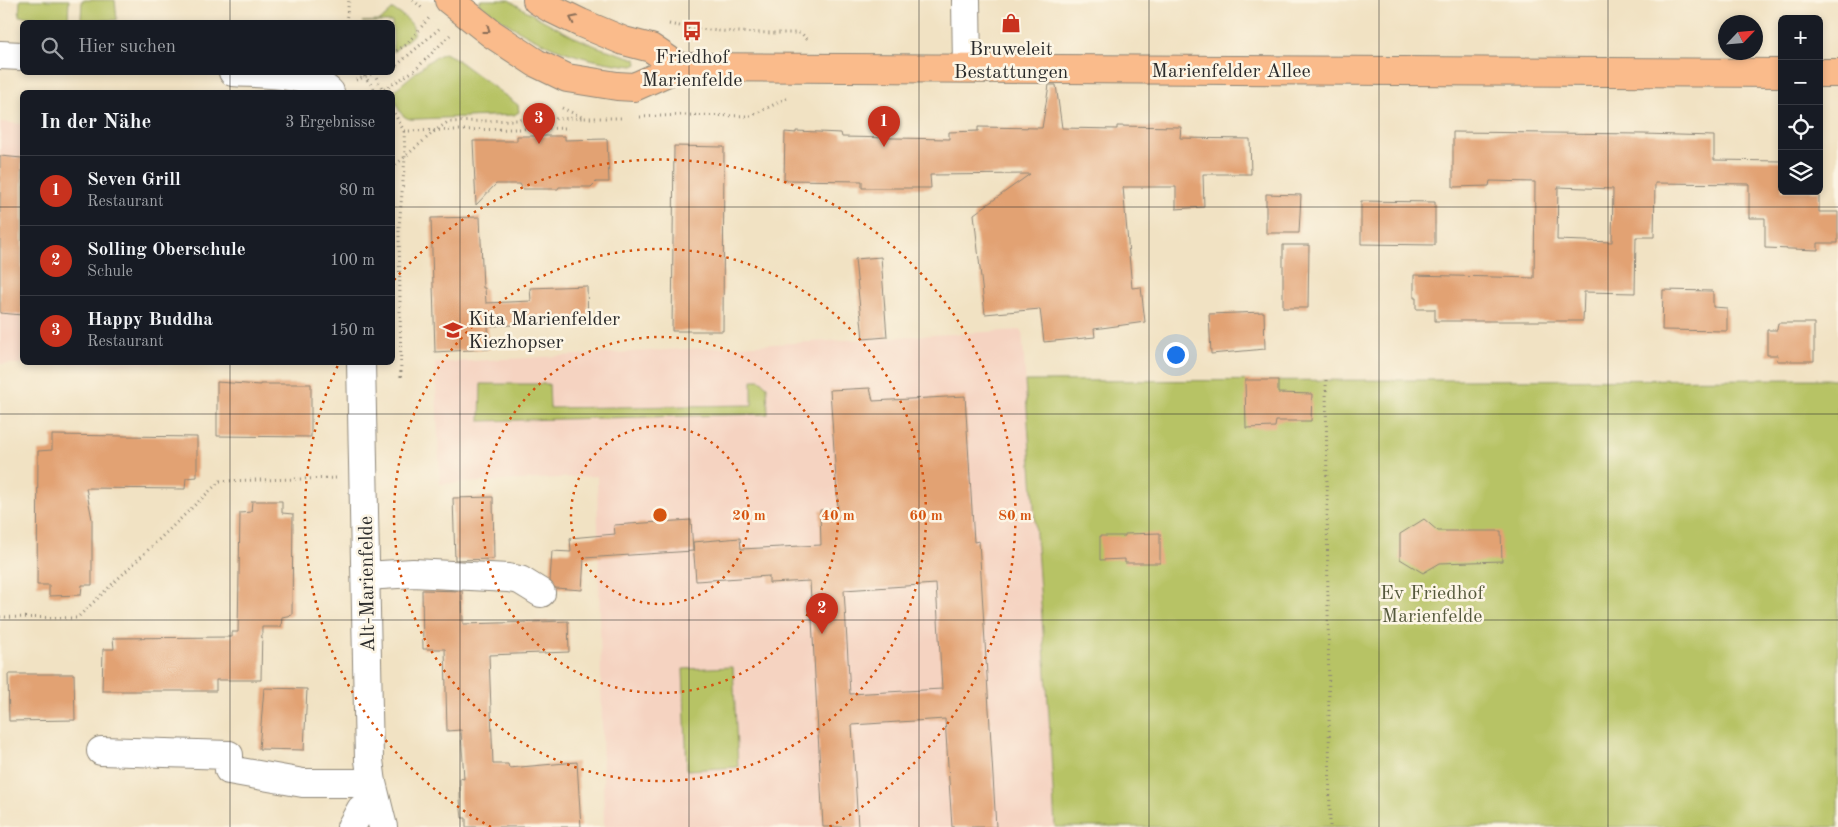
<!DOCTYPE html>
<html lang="de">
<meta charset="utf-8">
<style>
body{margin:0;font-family:"Old Standard TT",serif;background:#242831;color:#f1f3f6}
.controls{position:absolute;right:15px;top:15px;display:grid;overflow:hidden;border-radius:8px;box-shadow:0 2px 8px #0003}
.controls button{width:45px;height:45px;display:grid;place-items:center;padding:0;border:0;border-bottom:1px solid #363941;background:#171b24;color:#f1f3f6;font:25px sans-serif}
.compass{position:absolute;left:1718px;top:15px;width:45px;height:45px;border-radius:50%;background:#171b24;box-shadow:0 2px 8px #0003;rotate:64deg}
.you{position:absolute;left:1175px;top:354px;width:18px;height:18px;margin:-12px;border:4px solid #fff;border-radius:50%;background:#1a73e8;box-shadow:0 0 0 8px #1a73e833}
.badge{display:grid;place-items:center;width:32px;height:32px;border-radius:50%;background:#c8321e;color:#fff;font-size:16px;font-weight:700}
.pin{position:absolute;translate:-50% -41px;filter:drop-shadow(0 1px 2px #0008)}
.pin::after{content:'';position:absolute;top:26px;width:18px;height:15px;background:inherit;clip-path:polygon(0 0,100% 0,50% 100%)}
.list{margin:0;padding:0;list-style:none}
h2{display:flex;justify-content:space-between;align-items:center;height:65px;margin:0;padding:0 20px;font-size:21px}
h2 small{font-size:16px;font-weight:400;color:#9ea1a6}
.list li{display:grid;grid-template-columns:32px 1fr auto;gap:15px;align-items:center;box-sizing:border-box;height:70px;padding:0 20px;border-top:1px solid #363941}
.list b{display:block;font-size:19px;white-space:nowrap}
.list p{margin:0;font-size:16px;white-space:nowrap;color:#9ea1a6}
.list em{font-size:16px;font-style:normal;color:#9ea1a6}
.icon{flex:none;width:28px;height:28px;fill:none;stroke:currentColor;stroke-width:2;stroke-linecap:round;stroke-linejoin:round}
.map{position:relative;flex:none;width:1838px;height:827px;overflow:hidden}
.search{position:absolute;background:#171b24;box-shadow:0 2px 8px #0003;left:20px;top:20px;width:375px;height:55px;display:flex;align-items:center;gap:12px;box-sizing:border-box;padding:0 18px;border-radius:8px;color:#9ea1a6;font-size:19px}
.panel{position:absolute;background:#171b24;box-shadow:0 2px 8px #0003;left:20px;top:90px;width:375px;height:275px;border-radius:8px}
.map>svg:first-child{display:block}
.built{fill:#f5d3c1}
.green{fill:#b7c365;stroke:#717748}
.building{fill:#e2a273;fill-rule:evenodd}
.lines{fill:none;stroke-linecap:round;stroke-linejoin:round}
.minor-casing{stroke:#8e8677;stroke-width:30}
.major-casing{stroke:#8e8677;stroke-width:30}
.path{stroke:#8e8677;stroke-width:3;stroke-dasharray:1 4;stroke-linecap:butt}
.minor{stroke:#fff;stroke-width:28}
.major{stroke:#fabb8b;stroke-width:28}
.oneway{stroke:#886c56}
.grid{fill:none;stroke:#2b2b2b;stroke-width:1;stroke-opacity:0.55}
.ring{fill:none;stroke:#d5540f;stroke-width:2.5;stroke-dasharray:2.5 5}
.labels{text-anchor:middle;stroke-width:5;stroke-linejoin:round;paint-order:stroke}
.poi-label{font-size:20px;fill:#2b2b2b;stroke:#fcf5e5}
.street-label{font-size:20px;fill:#2b2b2b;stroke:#fcf5e5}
.park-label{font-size:20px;fill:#55593c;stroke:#fcf5e5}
.centre{fill:#d5540f;stroke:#fcf5e5;stroke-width:2.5}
.ring-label{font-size:15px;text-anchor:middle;font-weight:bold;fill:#d5540f;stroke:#fcf5e5;stroke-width:5;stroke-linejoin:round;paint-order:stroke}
</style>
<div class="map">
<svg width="1838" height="827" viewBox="0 0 1838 827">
<rect width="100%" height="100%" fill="#fcf5e5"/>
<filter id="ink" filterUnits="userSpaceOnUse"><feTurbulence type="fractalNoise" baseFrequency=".02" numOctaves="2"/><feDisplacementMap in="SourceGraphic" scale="10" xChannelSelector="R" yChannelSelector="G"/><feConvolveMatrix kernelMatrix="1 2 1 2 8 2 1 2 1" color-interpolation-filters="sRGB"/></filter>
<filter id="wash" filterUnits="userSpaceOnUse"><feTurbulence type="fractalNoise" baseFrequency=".0096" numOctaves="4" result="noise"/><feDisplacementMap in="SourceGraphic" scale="20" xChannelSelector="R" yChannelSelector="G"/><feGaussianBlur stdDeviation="1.12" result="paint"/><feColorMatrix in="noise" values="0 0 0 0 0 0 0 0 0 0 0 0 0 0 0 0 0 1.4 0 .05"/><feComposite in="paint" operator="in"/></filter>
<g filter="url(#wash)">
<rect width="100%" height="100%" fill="#f1e2c3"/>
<g class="built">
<polygon points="0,122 22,124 22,362 159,362 159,364 0,364"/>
<polygon points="1022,330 1049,716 1055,827 604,827 597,476 440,484 435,363"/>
</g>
<g class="green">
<polygon points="20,0 69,0 68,20 19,16"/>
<polygon points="82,0 115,0 117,20 81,20"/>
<path d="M481 0H509L530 13 572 36 598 47 636 59 637 64 633 66C571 60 528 41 478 3Z"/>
<path d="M393 9C402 16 417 23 413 35L393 52 392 22H362L380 21Z"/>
<path d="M444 53 453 57 518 105 519 112 514 115 419 119C416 119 410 120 407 118 398 115 393 97 396 89L429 61Z"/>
<polygon points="1838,379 1838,827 1055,827 1049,716 1025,381"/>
<polygon points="752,380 760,380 767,386 768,414 480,421 481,384 549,384 550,408 752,405"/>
<polygon points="733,667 738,767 687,770 683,669"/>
</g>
<g id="blocks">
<g class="building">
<polygon points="1049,85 1056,85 1062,128 1117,129 1117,126 1181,127 1180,138 1250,139 1251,174 1203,174 1204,207 1176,209 1176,187 1123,187 1132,288 1141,287 1145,322 1094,329 1095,337 1044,342 1040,309 985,314 974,214 1030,174 930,175 931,188 862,188 862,181 784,180 785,132 796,133 796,131 841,133 842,137 949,139 949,132 978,131 978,127 1042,128"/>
<path d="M1453 132 1643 134 1714 136V160L1782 161V191H1819V212H1838V243H1818V250L1765 248V218H1749V184L1655 183 1654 237H1636L1635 293 1584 292 1583 321H1435V309H1416V298H1414V275L1534 278 1535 182 1490 181 1489 186 1453 187ZM1558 187 1613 189 1612 242 1557 240Z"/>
<polygon points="517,136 565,136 565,140 607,139 609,182 596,182 591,187 559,187 558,189 523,189 520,184 496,184 476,205 473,141 517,141"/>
<polygon points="674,146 724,147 723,331 672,331"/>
<polygon points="0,156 22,158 22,315 0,313"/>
<polygon points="1266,194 1301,195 1299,233 1266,233"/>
<polygon points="1361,201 1435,202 1435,245 1361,244"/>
<polygon points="480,217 483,288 485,288 486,303 531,301 530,288 587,286 588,322 488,326 489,349 435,352 431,218"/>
<polygon points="1283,245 1309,245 1308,308 1283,308"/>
<polygon points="881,257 887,337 863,339 855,259"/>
<polygon points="1663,290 1713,291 1713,307 1727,308 1727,331 1662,330"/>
<polygon points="1264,312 1265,349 1211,354 1209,314"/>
<polygon points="1778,323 1814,323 1814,361 1777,361 1778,355 1767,355 1767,330 1777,330"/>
<polygon points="1245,380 1278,380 1278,393 1312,394 1311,421 1276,421 1275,427 1246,428"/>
<polygon points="217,382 260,385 260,384 311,384 311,437 217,436"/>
<path d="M870 388 873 401 965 396 974 542 979 541 996 827H952L945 719 852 725 858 827H823L810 581 769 583V576L696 581 693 542 740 538 741 549 821 545 820 510 838 509 830 390ZM936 584 942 689 850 694 844 590Z"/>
<polygon points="52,435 197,437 197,477 186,478 185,489 86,488 92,519 92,585 82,585 81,595 49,596 49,585 37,585 38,451 52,450"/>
<polygon points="493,497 494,559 455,560 453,498"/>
<polygon points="252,501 282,501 282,513 293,514 292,615 282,617 281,627 262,627 261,680 216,680 216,691 102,691 103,649 114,649 113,638 232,637 232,632 238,632 240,513 251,512"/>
<polygon points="1424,519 1438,531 1501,531 1502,561 1440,563 1423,573 1400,559 1400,534"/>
<polygon points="691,520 693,551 584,558 582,590 555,588 550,581 552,551 571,552 570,538 615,534 614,525"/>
<polygon points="1160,533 1160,563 1125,563 1125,559 1100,560 1100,536 1125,536 1125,534"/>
<polygon points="422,590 462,591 463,624 568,621 569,652 489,655 493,764 508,764 509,768 577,762 581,827 466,827 466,818 462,818 460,799 460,778 464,779 461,730 447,731 445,649 423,649"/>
<polygon points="8,674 74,674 75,720 9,721"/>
<polygon points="264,688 307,689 304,750 259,749"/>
</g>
</g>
</g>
<g filter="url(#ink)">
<use href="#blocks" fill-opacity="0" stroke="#8e8677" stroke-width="1"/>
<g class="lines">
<defs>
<g id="minor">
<polyline points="966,0 967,68"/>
<polyline points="0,55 22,56"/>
<path d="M233 72C261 74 309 72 330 92"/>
<polyline points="361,362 369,760 372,783 383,827"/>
<polyline points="366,576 413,573 508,578 520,580 541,593"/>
<polyline points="101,751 229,755 229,770 303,783 372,783"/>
<polyline points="351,827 361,809 377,804"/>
</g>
<g id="major">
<polyline points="449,0 492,34 536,63 567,78 617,86 634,87 679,67 1782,73"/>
<polyline points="537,0 550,8 581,23 624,41 651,48 679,67"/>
<polyline points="1819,73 1838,73"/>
</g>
</defs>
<use href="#minor" class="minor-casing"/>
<use href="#major" class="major-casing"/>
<g class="path">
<polyline points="413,0 422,8"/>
<polyline points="346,22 349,0"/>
<path d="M669 24C712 33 757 33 801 33L807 39"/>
<polyline points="392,53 406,45 429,18"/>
<polyline points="392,67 396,66 440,28"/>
<polyline points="361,72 377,92"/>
<polyline points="374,73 384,92"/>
<polyline points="356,80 377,72"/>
<polyline points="380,92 415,70 450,35"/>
<polyline points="562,108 584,118 624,118"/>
<polyline points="392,109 404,131 569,128"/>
<polyline points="640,117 682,115 751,116 787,98"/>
<polyline points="392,168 436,130 448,122 583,118"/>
<polyline points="401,377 399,228 405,158 404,131"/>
<polyline points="1326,380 1330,827"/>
<polyline points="0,617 77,618 220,481 336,478"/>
</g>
<use href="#minor" class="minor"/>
<use href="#major" class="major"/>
</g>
<defs><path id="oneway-chevron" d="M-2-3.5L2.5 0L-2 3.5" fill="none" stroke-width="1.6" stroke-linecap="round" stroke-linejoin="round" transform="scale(1.25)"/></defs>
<g class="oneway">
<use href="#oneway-chevron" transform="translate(573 19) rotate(-154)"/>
<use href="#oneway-chevron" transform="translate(487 30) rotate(37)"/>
</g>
</g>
<path class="grid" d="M230 0V22M460 0V827M689 0V827M919 0V827M1149 0V827M1379 0V827M1608 0V827M230 72V92M0 207H22M392 207H1838M230 362V827M0 414H1838M0 620H1838"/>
<g class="ring">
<circle cx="660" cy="515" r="89"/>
<circle cx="660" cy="515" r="178"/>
<circle cx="660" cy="515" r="266"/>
<path d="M491 827A355 355 0 0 1 338 365M394 280A355 355 0 1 1 829 827"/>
</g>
<defs>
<symbol id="shop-bare" viewBox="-9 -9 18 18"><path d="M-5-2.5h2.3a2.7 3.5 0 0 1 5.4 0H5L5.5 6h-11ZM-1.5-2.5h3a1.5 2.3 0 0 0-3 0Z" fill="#c8321e" stroke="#fcf5e5" stroke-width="2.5" paint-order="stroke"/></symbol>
<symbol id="bus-bare" viewBox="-9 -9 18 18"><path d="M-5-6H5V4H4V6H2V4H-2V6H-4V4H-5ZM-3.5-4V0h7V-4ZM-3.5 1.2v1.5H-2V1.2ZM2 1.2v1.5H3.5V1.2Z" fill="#c8321e" stroke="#fcf5e5" stroke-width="2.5" paint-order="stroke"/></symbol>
<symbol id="school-bare" viewBox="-9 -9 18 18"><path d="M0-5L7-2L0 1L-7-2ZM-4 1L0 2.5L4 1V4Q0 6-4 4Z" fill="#c8321e" stroke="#fcf5e5" stroke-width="2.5" paint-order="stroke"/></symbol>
</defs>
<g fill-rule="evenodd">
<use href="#shop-bare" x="997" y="9" width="28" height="28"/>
<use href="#bus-bare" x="678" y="17" width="28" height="28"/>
<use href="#school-bare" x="439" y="316" width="28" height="28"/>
</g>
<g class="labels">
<g class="poi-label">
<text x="1011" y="55">Bruweleit<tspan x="1011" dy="23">Bestattungen</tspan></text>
<text x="692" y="63">Friedhof<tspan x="692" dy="23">Marienfelde</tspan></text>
<text x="468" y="325" text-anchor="start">Kita Marienfelder<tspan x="468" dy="23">Kiezhopser</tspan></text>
</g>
<g class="street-label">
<text x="1231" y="77">Marienfelder Allee</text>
<text transform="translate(366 584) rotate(-91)" y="7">Alt-Marienfelde</text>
</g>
<g class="park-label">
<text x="1432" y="599">Ev Friedhof<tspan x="1432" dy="23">Marienfelde</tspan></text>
</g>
</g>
<circle cx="660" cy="515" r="8" class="centre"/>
<g class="ring-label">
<text x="749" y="520">20 m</text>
<text x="838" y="520">40 m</text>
<text x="926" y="520">60 m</text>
<text x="1015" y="520">80 m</text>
</g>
</svg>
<div class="controls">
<button>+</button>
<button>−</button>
<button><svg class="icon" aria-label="locate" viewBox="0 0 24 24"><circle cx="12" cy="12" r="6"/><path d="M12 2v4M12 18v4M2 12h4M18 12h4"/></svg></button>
<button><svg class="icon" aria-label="layers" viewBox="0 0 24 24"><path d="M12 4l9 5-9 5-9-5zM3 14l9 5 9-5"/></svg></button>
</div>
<svg class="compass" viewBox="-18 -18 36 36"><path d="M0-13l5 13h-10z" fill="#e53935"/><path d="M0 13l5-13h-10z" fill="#9ea1a6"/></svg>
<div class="you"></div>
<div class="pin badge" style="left:884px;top:147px">1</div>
<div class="pin badge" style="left:822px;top:634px">2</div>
<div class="pin badge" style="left:539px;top:144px">3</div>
<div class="search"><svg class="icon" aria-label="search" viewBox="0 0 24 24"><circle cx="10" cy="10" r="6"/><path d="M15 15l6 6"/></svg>Hier suchen</div>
<section class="panel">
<h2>In der Nähe<small>3 Ergebnisse</small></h2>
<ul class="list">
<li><span class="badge">1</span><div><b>Seven Grill</b><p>Restaurant</p></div><em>80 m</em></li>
<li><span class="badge">2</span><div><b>Solling Oberschule</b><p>Schule</p></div><em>100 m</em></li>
<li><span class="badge">3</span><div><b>Happy Buddha</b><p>Restaurant</p></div><em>150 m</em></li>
</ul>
</section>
</div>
